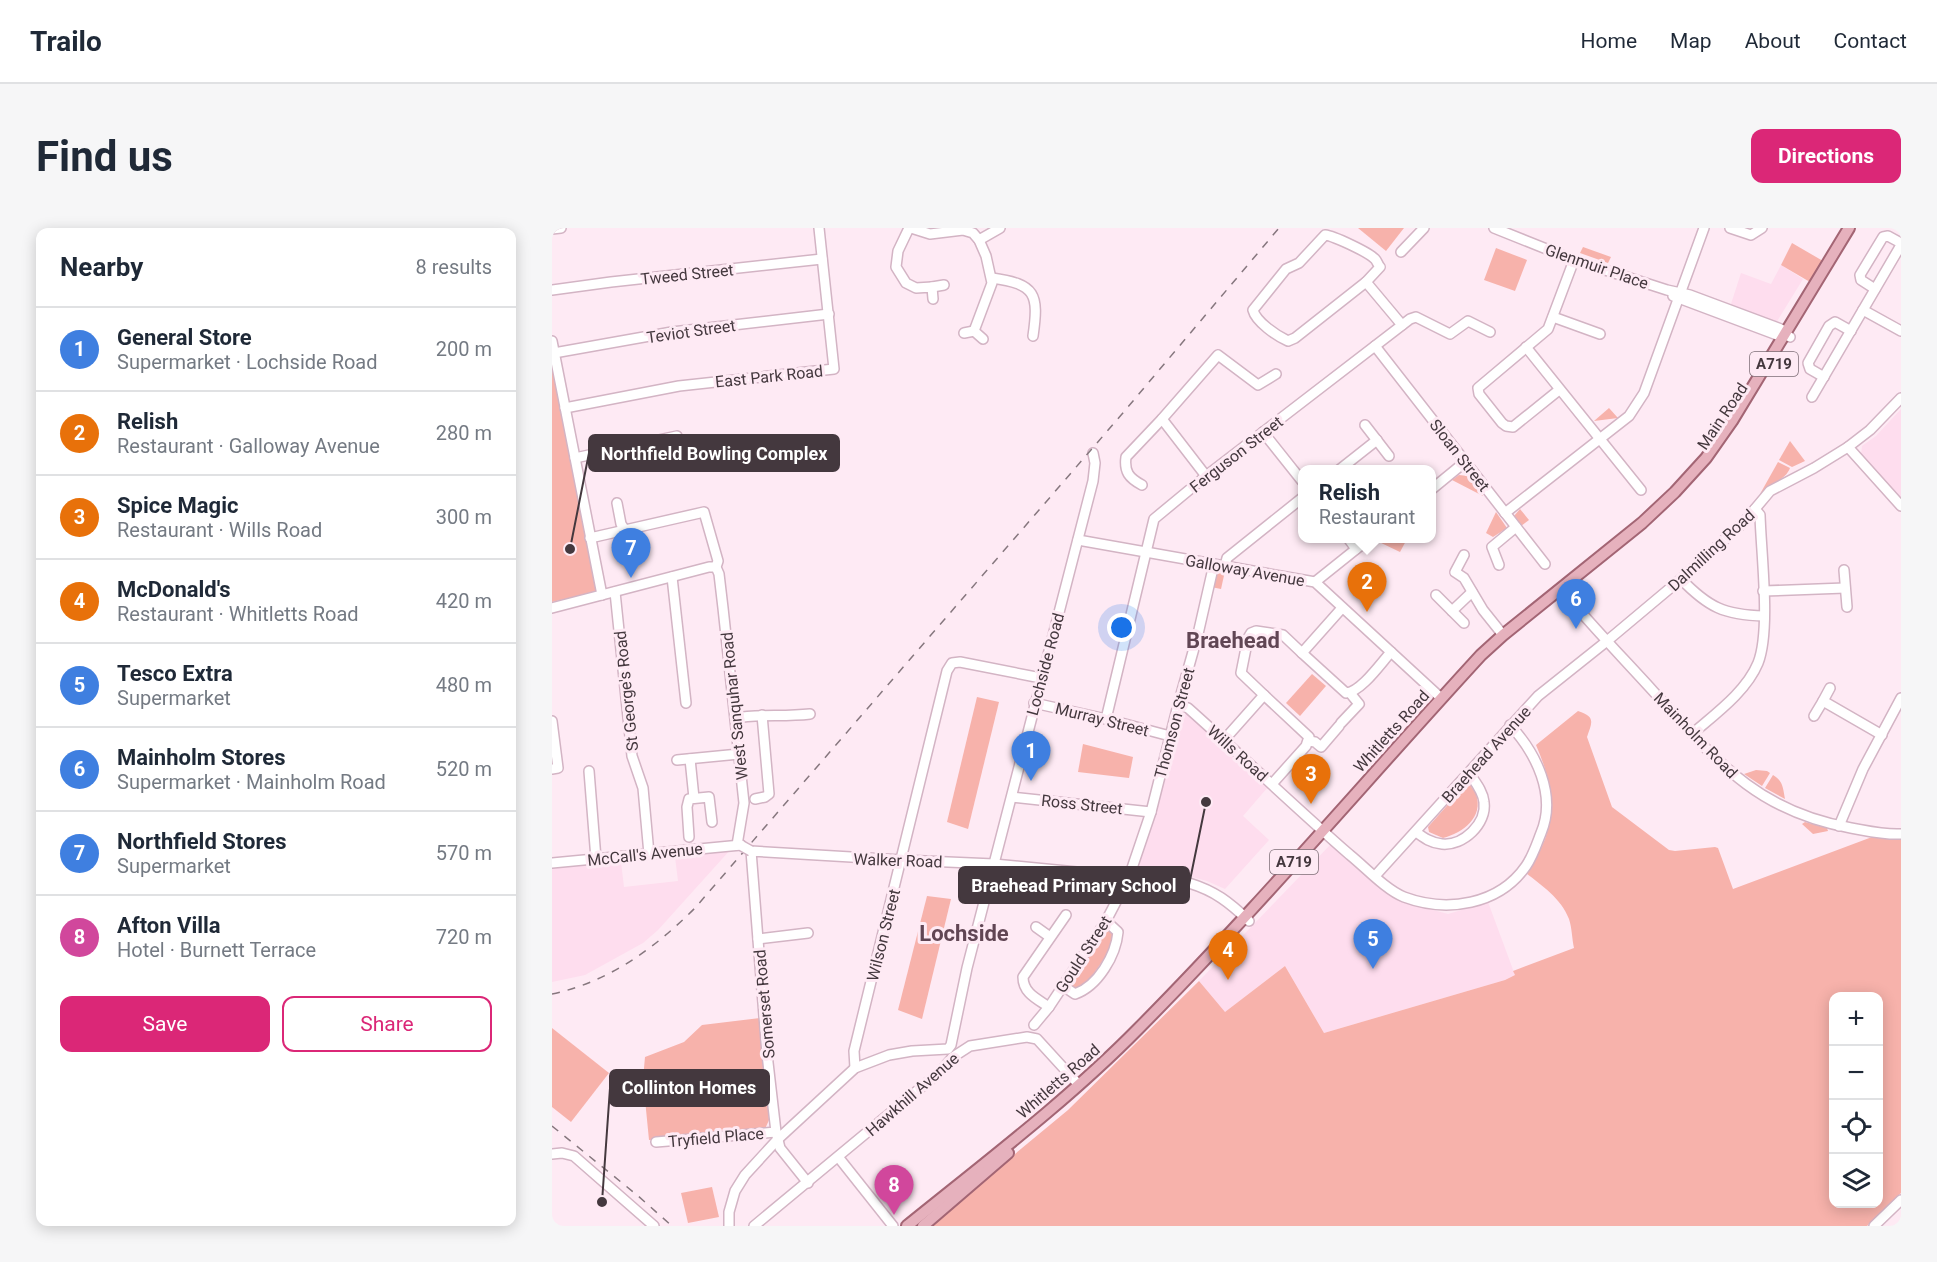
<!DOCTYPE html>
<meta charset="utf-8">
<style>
body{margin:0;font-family:Roboto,sans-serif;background:#f6f6f7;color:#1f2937}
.controls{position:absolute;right:18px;bottom:18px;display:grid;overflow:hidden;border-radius:12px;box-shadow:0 3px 15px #0003}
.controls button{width:54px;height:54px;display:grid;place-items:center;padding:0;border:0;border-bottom:2px solid #e0e1e3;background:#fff;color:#1f2937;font:30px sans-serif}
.you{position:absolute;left:570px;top:400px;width:21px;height:21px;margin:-15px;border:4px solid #fff;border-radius:50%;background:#1a73e8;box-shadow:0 0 0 9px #1a73e833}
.badge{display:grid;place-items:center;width:39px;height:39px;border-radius:50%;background:#db2777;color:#fff;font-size:20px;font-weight:700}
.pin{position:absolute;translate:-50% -50px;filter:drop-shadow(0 2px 3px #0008)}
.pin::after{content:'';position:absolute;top:32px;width:21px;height:18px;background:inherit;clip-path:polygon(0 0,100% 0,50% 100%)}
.popup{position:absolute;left:746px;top:237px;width:138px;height:78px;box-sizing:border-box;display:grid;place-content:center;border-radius:12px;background:#fff;filter:drop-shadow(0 2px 4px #0005);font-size:20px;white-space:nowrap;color:#747a83}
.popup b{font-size:22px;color:#1f2937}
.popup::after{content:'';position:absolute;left:50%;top:100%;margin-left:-12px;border:12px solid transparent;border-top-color:#fff}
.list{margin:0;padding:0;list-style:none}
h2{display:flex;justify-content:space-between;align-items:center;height:78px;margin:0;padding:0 24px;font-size:26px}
h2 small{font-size:20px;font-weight:400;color:#747a83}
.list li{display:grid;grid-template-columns:39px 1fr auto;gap:18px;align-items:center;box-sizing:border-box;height:84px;padding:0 24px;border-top:2px solid #e0e1e3}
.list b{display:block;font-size:22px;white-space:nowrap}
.list p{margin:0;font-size:20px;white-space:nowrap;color:#747a83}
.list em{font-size:20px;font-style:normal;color:#747a83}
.actions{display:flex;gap:12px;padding:18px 24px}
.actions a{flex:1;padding:14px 0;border:2px solid #db2777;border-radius:12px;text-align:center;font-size:21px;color:#db2777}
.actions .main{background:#db2777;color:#fff}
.icon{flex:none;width:33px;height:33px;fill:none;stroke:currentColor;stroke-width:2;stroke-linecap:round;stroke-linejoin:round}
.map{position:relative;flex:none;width:1349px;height:998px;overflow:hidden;border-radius:12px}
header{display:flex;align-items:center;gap:36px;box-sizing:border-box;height:84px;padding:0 30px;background:#fff;border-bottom:2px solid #e0e1e3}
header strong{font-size:28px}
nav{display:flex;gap:33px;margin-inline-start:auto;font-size:21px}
.intro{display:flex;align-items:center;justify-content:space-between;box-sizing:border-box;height:144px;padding:0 36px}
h1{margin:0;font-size:42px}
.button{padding:15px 27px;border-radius:12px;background:#db2777;color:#fff;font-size:21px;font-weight:700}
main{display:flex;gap:36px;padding:0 36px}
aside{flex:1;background:#fff;border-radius:12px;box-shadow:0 3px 15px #0003}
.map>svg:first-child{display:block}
.built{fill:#feddee}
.green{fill:#f7b2ab;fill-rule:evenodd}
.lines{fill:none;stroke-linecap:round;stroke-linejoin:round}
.minor-casing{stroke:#d3b4c4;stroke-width:12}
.major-casing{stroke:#a36574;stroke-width:14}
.minor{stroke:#fff;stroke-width:9}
.major{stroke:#e6b1bd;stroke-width:10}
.rail{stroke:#86777e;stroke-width:1.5;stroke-dasharray:8 8;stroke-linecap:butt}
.minor-bridge-casing{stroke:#d3b4c4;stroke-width:12;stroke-linecap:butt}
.minor-bridge{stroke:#fff;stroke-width:9}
.labels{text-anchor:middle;stroke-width:6;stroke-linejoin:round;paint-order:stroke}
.shield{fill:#feeaf4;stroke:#7c6d75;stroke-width:1.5}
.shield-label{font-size:15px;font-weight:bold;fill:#44383e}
.street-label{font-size:16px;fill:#44383e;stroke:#feeaf4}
.district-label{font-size:22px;font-weight:bold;fill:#614654;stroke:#feeaf4}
.leader{fill:none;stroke:#44383e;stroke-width:2}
.callout-dot{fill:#44383e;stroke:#feeaf4;stroke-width:2}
.callout{fill:#44383e;stroke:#44383e;stroke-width:2}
.callout-label{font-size:18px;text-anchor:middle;font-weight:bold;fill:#fff}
</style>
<header>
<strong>Trailo</strong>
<nav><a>Home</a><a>Map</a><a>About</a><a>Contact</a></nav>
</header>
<div class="intro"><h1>Find us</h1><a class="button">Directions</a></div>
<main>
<aside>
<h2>Nearby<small>8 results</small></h2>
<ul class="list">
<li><span class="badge" style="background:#3f7fe0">1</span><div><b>General Store</b><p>Supermarket · Lochside Road</p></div><em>200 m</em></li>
<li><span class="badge" style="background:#e8710a">2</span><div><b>Relish</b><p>Restaurant · Galloway Avenue</p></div><em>280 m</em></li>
<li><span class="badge" style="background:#e8710a">3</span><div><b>Spice Magic</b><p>Restaurant · Wills Road</p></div><em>300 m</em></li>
<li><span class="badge" style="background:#e8710a">4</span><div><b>McDonald's</b><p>Restaurant · Whitletts Road</p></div><em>420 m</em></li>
<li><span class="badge" style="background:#3f7fe0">5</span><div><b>Tesco Extra</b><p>Supermarket</p></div><em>480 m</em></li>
<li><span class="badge" style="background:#3f7fe0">6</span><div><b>Mainholm Stores</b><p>Supermarket · Mainholm Road</p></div><em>520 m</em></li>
<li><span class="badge" style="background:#3f7fe0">7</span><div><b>Northfield Stores</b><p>Supermarket</p></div><em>570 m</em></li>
<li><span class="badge" style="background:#d1479c">8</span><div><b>Afton Villa</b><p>Hotel · Burnett Terrace</p></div><em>720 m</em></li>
</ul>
<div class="actions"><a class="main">Save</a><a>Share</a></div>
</aside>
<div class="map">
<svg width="1349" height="998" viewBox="0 0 1349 998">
<rect width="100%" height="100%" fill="#feeaf4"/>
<g class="built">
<polygon points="1229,37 1251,51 1224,95 1178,79 1189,45 1219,56"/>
<polygon points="1349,181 1349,269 1309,227 1310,218 1324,208"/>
<polygon points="632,484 635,485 716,559 691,588 717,612 673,661 655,653 640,649 590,643 585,638 598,601 627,486"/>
<polygon points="780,615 848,673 896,686 936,674 963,747 953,752 772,805 733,738 672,785 647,753"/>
<polygon points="179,621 106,702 91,715 33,747 0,754 0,640 69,634 72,659 126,653 123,629"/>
</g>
<g class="green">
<polygon points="806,0 852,0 834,23"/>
<polygon points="1240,15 1271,33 1258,54 1229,37"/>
<polygon points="1031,19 1059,29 1056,35 1028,25"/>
<polygon points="944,20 975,32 963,63 932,52"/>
<polygon points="0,131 44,364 0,374"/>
<polygon points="1057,180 1066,190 1042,193"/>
<polygon points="1238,213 1253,233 1240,239 1227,232"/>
<path d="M1226 234 1238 240C1233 253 1217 256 1208 266Z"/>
<polygon points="907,247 916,248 931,268 900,252"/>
<polygon points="968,281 977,292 969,298 962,288"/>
<polygon points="944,284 955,300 941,309 934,305"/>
<polygon points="828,310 855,310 855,311 848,324 825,313"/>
<polygon points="667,342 673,343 669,361 659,359 661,346"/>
<polygon points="760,446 774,458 748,488 734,475"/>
<polygon points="425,469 447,474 416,601 395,594"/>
<path d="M1026 483C1044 489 1040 494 1035 509L1060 579 1117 622 1123 623 1163 619 1166 620 1181 661 1320 609H1349V965L1315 998H376L516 882 647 753 673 784 733 738 772 805 953 752 963 747 961 743 1022 720C1020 711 1020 700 1017 691 1009 670 990 658 974 645 1006 602 1005 565 984 517ZM1282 768H1326V976H1282Z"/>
<polygon points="531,516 581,529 577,550 526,544"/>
<polygon points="1204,542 1215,543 1218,545 1210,558 1192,546"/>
<path d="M1221 547C1231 553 1231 560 1233 571L1213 560Z"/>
<path d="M916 554C918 557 922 562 924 566 932 589 911 605 891 610L877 604 876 599Z"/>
<polygon points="1253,594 1275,600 1276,603 1261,606 1250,596"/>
<polygon points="375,668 399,671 370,791 346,782"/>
<polygon points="556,700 563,703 559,721 540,748 540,751 523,762 516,757"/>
<polygon points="208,790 217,892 213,901 97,912 91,851 93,829 132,814 150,797"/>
<polygon points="0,800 57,845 19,894 0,879"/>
<polygon points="160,959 167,989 136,995 129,965"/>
</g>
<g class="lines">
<defs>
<g id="minor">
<polyline points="357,0 346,23 344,39 354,55 364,60 380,59 381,71"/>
<polyline points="359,0 378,6 411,2 421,5 427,12 434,28 440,55 422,103"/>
<polyline points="942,0 1022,32 1115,62 1138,67 1229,101 1232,106 1238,109"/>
<polyline points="1178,0 1199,7 1210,0"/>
<polyline points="0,1 9,0"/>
<path d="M773 7C782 8 816 24 823 31 825 33 826 37 828 39L814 54 743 110 736 113C725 108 704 94 701 82L734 41 747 35Z"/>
<polyline points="427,12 448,0"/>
<polyline points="849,24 872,0"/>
<path d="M440 50C484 56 487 66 481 108"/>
<polyline points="814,54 850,97"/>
<polyline points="380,59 392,57"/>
<polyline points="1323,61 1309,52 1308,47 1331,9 1336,8 1349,15"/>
<polyline points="0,62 59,54 270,31"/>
<polyline points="1121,68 1225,107 1232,106"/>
<polyline points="1311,82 1349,103"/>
<polyline points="1001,89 1048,106"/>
<polyline points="412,105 422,103 431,111"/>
<polyline points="0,113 50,367"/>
<polyline points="823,118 993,336"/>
<polyline points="974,119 1089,262"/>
<polyline points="2,125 120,104 277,86"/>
<polyline points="1272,149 1258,141 1256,135 1277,98 1283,94 1299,103"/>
<polyline points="1007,162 961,199 954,198 950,195 927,166 926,160 996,101 1022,32"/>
<polyline points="1260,169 1349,17"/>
<polyline points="13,180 127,158 282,141 267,0"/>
<polyline points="610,191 654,248"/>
<polyline points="813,197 837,228"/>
<polyline points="711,204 750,253"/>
<polyline points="1296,219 1349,278"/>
<polyline points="23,230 125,208"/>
<polyline points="787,242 825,212"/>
<path d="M590 257C577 250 572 244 574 229L610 191 666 127 706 157 724 146"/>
<polyline points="880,261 913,234"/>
<polyline points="65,275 69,296 73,302"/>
<polyline points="953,285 1077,188 1092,165 1152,0"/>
<polyline points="38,310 152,284 166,333 164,339 167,346 171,380 192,575 185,617"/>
<polyline points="796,310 804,321"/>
<polyline points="526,312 763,354 889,470"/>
<polyline points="912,327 903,344 912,350 931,382 951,407"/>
<polyline points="947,337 940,319 964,299"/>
<polyline points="673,338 675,330 750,270"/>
<polyline points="1292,342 1295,379"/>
<polyline points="120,349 134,475"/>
<path d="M1129 351C1156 379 1172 387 1212 388"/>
<polyline points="763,354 818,310"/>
<path d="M1009 361C1038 396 1070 429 1101 463 1163 531 1203 583 1299 600 1316 603 1332 607 1349 606"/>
<polyline points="1211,363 1293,360"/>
<polyline points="63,364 80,528 91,560 97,626"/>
<polyline points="884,367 912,395"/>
<polyline points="0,380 157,339 164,339"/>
<polyline points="900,383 920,364"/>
<path d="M750 425 794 465C809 464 829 435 839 424"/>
<polyline points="1278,460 1271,473 1330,507"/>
<polyline points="712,467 757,509 754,518 720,556"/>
<polyline points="482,475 554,491 618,508"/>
<path d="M626 477 636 480C691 529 743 579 798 627 813 639 834 662 852 669 895 685 947 677 974 638 981 628 985 615 989 605 1005 567 984 525 958 497"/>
<polyline points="1262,488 1271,473"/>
<path d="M183 490C208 486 232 489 258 486"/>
<polyline points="554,491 602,291 654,248 858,91 864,89 898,106 916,93 938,104"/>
<polyline points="0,493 6,540 0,541"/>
<polyline points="789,495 807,476 798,465"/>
<path d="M1140 506C1163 486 1194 464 1206 435 1219 402 1209 325 1208 287L1203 281"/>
<polyline points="672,512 712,467 689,445 696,410 699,405 704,403 731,407 750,425 790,380"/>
<polyline points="757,513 763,514 769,519 787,498"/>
<polyline points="138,531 142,570"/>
<polyline points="125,532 187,526"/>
<polyline points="37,543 44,631"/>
<polyline points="460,569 599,584"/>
<polyline points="203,571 213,569 217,566 210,487"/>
<polyline points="1287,598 1311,541 1349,470"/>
<path d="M864 604C872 610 879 615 890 616 911 618 935 596 932 574 931 563 923 554 917 545"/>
<polyline points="137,609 135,579 137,571 157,569 160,594"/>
<polyline points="0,635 189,617"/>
<polyline points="823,648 986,468 1055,413 1129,351 1192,294 1218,263 1262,240 1296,219 1318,202 1349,170"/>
<polyline points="484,699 498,709"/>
<polyline points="206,711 256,705"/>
<path d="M511 758 523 766C546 758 564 727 566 704L554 693"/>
<path d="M497 779C485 771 471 765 471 749L514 687"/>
<polyline points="482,797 497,779 554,693 577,649 599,584 626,477 646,406 662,336"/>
<polyline points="303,840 302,823 395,443 400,435 408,434 489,450"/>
<polyline points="104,914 224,904"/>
<polyline points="0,926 10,925 22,928 102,998"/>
<polyline points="287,930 341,998"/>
<path d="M256 955 228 920 224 904 215 826 199 623 350 632 442 636 637 655C663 663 677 674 697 693"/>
<polyline points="177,998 177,984 183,963 193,947 226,911 303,840 337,827 360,823 396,821 399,817 415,740 541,253 543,235 541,225"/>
<polyline points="202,998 389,843 401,829 418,818 475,809 485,811 527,857"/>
<polyline points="1322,998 1349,972"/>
</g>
<g id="major">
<path d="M355 998C434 934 515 873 586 801 705 681 815 551 929 427L951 407 1090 295 1123 264 1154 230 1180 193 1297 0"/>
<polyline points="371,998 456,925"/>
</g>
</defs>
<use href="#minor" class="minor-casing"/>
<use href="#major" class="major-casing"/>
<use href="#minor" class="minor"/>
<use href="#major" class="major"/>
<g class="rail">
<path d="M0 766C57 754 103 720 143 680L570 186 727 0"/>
<polyline points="0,898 85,967 120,998"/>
</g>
<defs>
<polyline id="minor-bridge" points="190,618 199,623"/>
</defs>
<use href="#minor-bridge" class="minor-bridge-casing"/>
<use href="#minor-bridge" class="minor-bridge"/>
</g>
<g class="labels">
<g class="shield">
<rect x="1198" y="124" width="48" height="24" rx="4.5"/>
<rect x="718" y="622" width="48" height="24" rx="4.5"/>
</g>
<g class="shield-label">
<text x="1222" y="141">A719</text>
<text x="742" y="639">A719</text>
</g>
<g class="street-label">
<text transform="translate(1045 38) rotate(19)" y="6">Glenmuir Place</text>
<text transform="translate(135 46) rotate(-6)" y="6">Tweed Street</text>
<text transform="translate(139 103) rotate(-8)" y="6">Teviot Street</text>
<text transform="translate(217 148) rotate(-6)" y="6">East Park Road</text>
<text transform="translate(1170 188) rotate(-56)" y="6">Main Road</text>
<text transform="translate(684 226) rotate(-38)" y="6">Ferguson Street</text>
<text transform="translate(908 227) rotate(52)" y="6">Sloan Street</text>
<text transform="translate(1159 322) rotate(-43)" y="6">Dalmilling Road</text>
<text transform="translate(693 342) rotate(10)" y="6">Galloway Avenue</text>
<text transform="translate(493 436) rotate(-75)" y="6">Lochside Road</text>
<text transform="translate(74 463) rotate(-96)" y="6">St George's Road</text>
<text transform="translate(182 478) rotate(-96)" y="6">West Sanquhar Road</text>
<text transform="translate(550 491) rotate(14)" y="6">Murray Street</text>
<text transform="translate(622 495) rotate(-75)" y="6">Thomson Street</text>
<text transform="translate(839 503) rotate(-48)" y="6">Whitletts Road</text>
<text transform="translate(1144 507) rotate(46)" y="6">Mainholm Road</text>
<text transform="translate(686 525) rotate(42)" y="6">Wills Road</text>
<text transform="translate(934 526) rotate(-48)" y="6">Braehead Avenue</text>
<text transform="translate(530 576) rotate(6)" y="6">Ross Street</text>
<text transform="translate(93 626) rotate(-6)" y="6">McCall's Avenue</text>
<text transform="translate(346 632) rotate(2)" y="6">Walker Road</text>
<text transform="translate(331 707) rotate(-76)" y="6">Wilson Street</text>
<text transform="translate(531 726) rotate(-57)" y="6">Gould Street</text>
<text transform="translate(212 776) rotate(-95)" y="6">Somerset Road</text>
<text transform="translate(506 853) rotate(-41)" y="6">Whitletts Road</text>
<text transform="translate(360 866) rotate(-41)" y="6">Hawkhill Avenue</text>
<text transform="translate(164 909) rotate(-5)" y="6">Tryfield Place</text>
</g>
<g class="district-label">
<text x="681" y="420">Braehead</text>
<text x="412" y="713">Lochside</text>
</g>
</g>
<path class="leader" d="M18 321L37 225M654 574L637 657M50 974L58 860"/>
<g class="callout-dot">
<circle cx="18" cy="321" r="6"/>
<circle cx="654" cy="574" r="6"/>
<circle cx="50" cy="974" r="6"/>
</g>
<g class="callout">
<rect x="37" y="207" width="250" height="36" rx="6"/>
<rect x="407" y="639" width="230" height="36" rx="6"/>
<rect x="58" y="842" width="159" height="36" rx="6"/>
</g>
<g class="callout-label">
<text x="162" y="232">Northfield Bowling Complex</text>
<text x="522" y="664">Braehead Primary School</text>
<text x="137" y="866">Collinton Homes</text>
</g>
</svg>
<div class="controls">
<button>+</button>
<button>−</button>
<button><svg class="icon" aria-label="locate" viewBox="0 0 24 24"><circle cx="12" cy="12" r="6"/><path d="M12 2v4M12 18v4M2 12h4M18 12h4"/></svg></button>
<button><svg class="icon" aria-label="layers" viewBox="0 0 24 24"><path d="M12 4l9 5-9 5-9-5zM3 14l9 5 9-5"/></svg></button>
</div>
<div class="you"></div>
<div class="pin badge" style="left:479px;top:553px;background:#3f7fe0">1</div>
<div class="pin badge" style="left:815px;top:384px;background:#e8710a">2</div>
<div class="popup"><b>Relish</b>Restaurant</div>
<div class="pin badge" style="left:759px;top:576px;background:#e8710a">3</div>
<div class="pin badge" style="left:676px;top:752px;background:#e8710a">4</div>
<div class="pin badge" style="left:821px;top:741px;background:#3f7fe0">5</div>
<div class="pin badge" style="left:1024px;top:401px;background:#3f7fe0">6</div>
<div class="pin badge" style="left:79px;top:350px;background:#3f7fe0">7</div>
<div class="pin badge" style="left:342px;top:987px;background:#d1479c">8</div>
</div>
</main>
